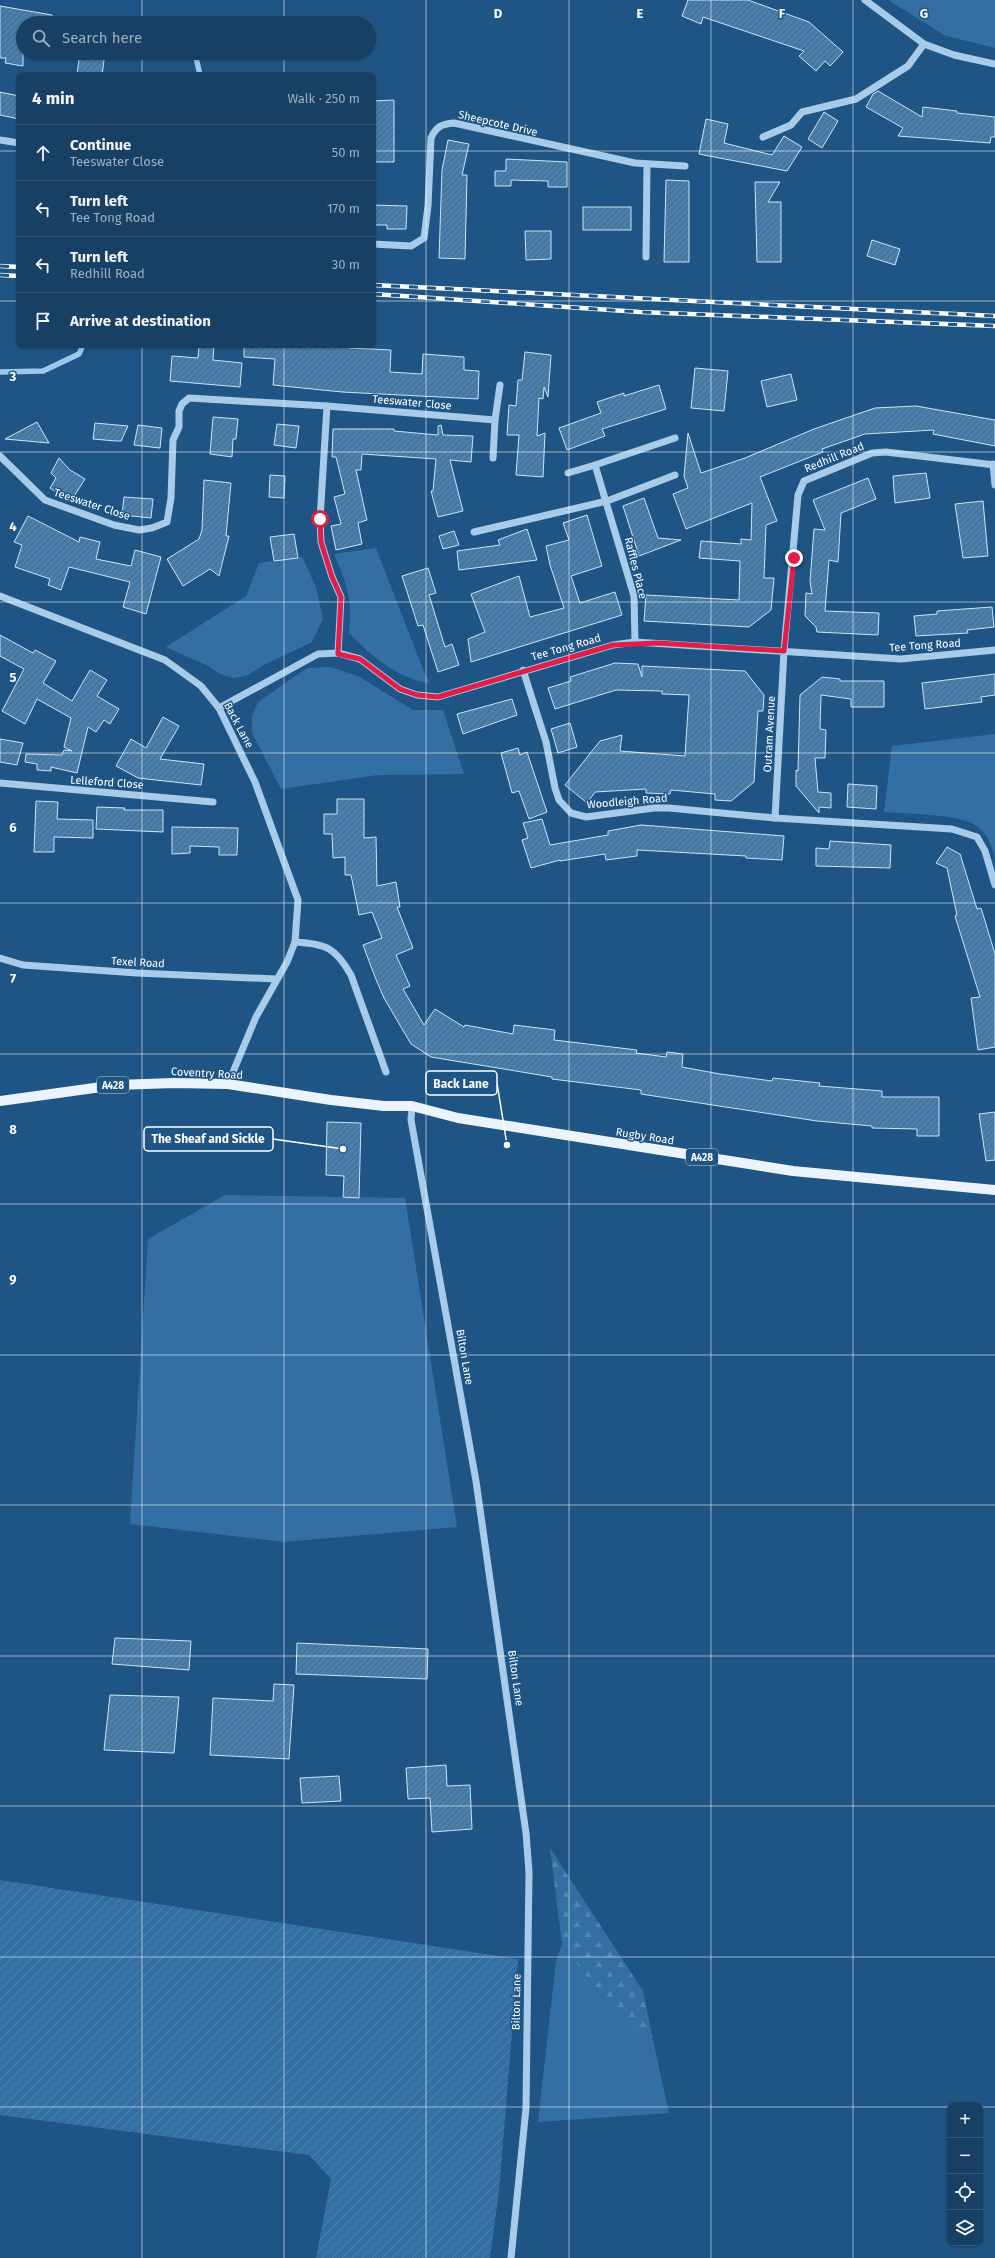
<!DOCTYPE html>
<meta charset="utf-8">
<style>
body{margin:0;font-family:"Fira Sans",sans-serif;background:#244b6d;color:#f1f3f6}
.controls{position:absolute;right:12px;bottom:12px;display:grid;overflow:hidden;border-radius:8px;box-shadow:0 1px 3px #0004}
.controls button{width:36px;height:36px;display:grid;place-items:center;padding:0;border:0;border-bottom:1px solid #365978;background:#174064;color:#f1f3f6;font:20px sans-serif}
.stop{position:absolute;width:12px;height:12px;margin:-9px;border:3px solid #e11d48;border-radius:50%;background:#fff}
.stop.end{background:#e11d48;border-color:#fff;box-shadow:0 1px 4px #0008}
.list{margin:0;padding:0;list-style:none}
h2{display:flex;justify-content:space-between;align-items:center;height:52px;margin:0;padding:0 16px;font-size:17px}
h2 small{font-size:13px;font-weight:400;color:#9eafbf}
.list li{display:grid;grid-template-columns:26px 1fr auto;gap:12px;align-items:center;box-sizing:border-box;height:56px;padding:0 16px;border-top:1px solid #365978}
.list b{display:block;font-size:15px;white-space:nowrap}
.list p{margin:0;font-size:13px;white-space:nowrap;color:#9eafbf}
.list em{font-size:13px;font-style:normal;color:#9eafbf}
.icon{flex:none;width:22px;height:22px;fill:none;stroke:currentColor;stroke-width:2;stroke-linecap:round;stroke-linejoin:round}
.map{position:relative;flex:none;width:995px;height:2258px;overflow:hidden}
.search{position:absolute;background:#174064;box-shadow:0 1px 3px #0004;left:16px;top:16px;width:360px;height:44px;display:flex;align-items:center;gap:10px;box-sizing:border-box;padding:0 14px;border-radius:22px;color:#9eafbf;font-size:15px}
.panel{position:absolute;background:#174064;box-shadow:0 1px 3px #0004;left:16px;top:72px;width:360px;height:276px;border-radius:8px}
.map>svg:first-child{display:block}
.green{fill:#336fa2}
.forest{fill:url(#forest-firs)}
.garden{fill:url(#garden-furrows)}
.lines{fill:none;stroke-linecap:round;stroke-linejoin:round}
.stream{stroke:#9bc8eb;stroke-width:5.5}
.building{fill:url(#building-hatch);stroke:#cce4f7}
.minor{stroke:#a8cbea;stroke-width:7}
.major{stroke:#ebf4fe;stroke-width:10}
.rail-casing{stroke:#fff;stroke-width:4.5}
.rail{stroke:#1f5585;stroke-width:3;stroke-dasharray:9;stroke-linecap:butt}
.route{stroke:#e11d48;stroke-width:5}
.grid{fill:none;stroke:#fff;stroke-width:1;stroke-opacity:0.55}
.labels{text-anchor:middle;stroke-width:3;stroke-linejoin:round;paint-order:stroke}
.shield{fill:#1f5585;stroke:#bcccda;stroke-width:1}
.shield-label{font-size:10px;font-weight:bold;fill:#fff}
.street-label{font-size:11px;fill:#fff;stroke:#1f5585}
.grid-label{font-size:13px;text-anchor:middle;font-weight:bold;fill:#fff;stroke:#1f5585;stroke-width:3;stroke-linejoin:round;paint-order:stroke}
.leader{fill:none;stroke:#fff;stroke-width:1.5}
.callout-dot{fill:#fff;stroke:#1f5585;stroke-width:1.5}
.callout{fill:#1f5585;stroke:#fff;stroke-width:1.5}
.callout-label{font-size:12px;text-anchor:middle;font-weight:bold;fill:#fff}
</style>
<div class="map">
<svg width="995" height="2258" viewBox="0 0 995 2258">
<defs>
<pattern id="forest-firs" width="22" height="20" patternUnits="userSpaceOnUse"><rect width="22" height="20" fill="#336fa2"/><path d="M5 1l3.5 6h-7zM16 11l3.5 6h-7z" fill="#5285b0"/></pattern>
<pattern id="garden-furrows" width="10" height="10" patternUnits="userSpaceOnUse"><rect width="10" height="10" fill="#336fa2"/><path d="M-1 1l2-2M0 10L10 0M9 11l2-2" fill="none" stroke="#5285b0"/></pattern>
<pattern id="building-hatch" width="6" height="6" patternUnits="userSpaceOnUse"><rect width="6" height="6" fill="#487fad"/><path d="M-1 1l2-2M0 6l6-6M5 7l2-2" fill="none" stroke="#4a6881"/></pattern>
</defs>
<rect width="100%" height="100%" fill="#1f5585"/>
<g class="green">
<polygon points="888,0 995,0 995,48 946,36"/>
<path d="M376 548 424 672 430 683C398 679 371 656 349 633 353 599 347 584 334 554Z"/>
<polygon points="302,557 316,587 323,619 312,642 264,665 246,676 233,678 220,674 208,666 166,647 246,596 259,563"/>
<polygon points="330,667 358,676 413,710 443,710 464,774 378,775 281,789 252,733 252,716 258,702 307,668"/>
<path d="M995 734V859C992 846 987 832 975 825 957 814 907 814 884 812L892 746Z"/>
<polygon points="225,1195 405,1198 457,1527 284,1542 130,1524 148,1239"/>
<polygon points="562,1944 628,2031 653,2040 669,2113 538,2122 556,1961"/>
</g>
<polygon class="forest" points="550,1848 643,1991 653,2040 628,2031 562,1944"/>
<polygon class="garden" points="0,1880 518,1959 499,2191 490,2258 316,2258 331,2179 309,2155 0,2115"/>
<g class="lines">
<g class="stream">
<polyline points="195,53 200,75"/>
<polyline points="0,372 43,371 79,354 83,345"/>
</g>
</g>
<g class="building">
<polygon points="688,0 748,0 809,22 843,52 830,66 825,61 816,71 799,56 804,51 703,17 701,24 682,16"/>
<polygon points="0,6 52,15 52,23 23,23 23,66 5,63 6,58 0,58"/>
<polygon points="80,53 105,53 102,75 77,74"/>
<polygon points="878,91 922,117 923,107 957,111 957,113 995,117 995,137 991,137 990,143 898,136 903,128 866,107 873,94"/>
<polygon points="0,92 19,96 19,119 0,115"/>
<polygon points="394,100 394,162 373,162 373,101"/>
<polygon points="824,112 838,121 822,148 808,139"/>
<polygon points="706,119 728,124 724,143 772,155 784,136 802,147 787,171 699,154"/>
<polygon points="448,140 469,144 462,175 467,175 465,259 439,258 442,170"/>
<polygon points="506,159 567,162 567,187 548,187 548,181 511,180 511,186 495,186 495,171 506,171"/>
<polygon points="666,180 689,181 689,262 664,262"/>
<polygon points="755,182 780,182 768,202 781,202 781,262 757,262"/>
<polygon points="373,205 407,206 406,229 387,229 387,225 373,225"/>
<rect x="583" y="207" width="48" height="23"/>
<polygon points="525,231 551,231 551,259 526,260"/>
<polygon points="872,240 900,249 895,265 867,256"/>
<polygon points="199,345 214,345 213,360 242,363 240,387 170,381 172,356 198,358"/>
<polygon points="244,345 349,345 349,348 391,350 390,372 422,374 423,354 464,357 464,370 479,371 478,399 342,392 273,385 275,359 244,357"/>
<polygon points="525,352 551,355 548,397 544,387 543,399 539,398 537,436 545,433 543,477 516,475 519,435 507,435 509,405 516,406 518,380 522,380"/>
<polygon points="695,368 728,371 724,411 691,408"/>
<polygon points="791,374 797,400 767,407 761,381"/>
<polygon points="659,385 666,409 602,429 605,436 567,450 559,428 601,413 597,402 624,393 624,396"/>
<polygon points="916,406 995,420 995,446 933,434 934,430 865,434 822,449 823,452 760,477 777,521 766,525 764,578 774,578 771,610 749,627 644,621 646,595 739,600 740,561 699,558 701,541 741,544 741,539 751,540 752,503 686,529 673,494 688,488 684,476 688,433 701,473 745,458 814,429 875,408"/>
<polygon points="213,417 238,419 236,439 233,439 232,457 210,454"/>
<polygon points="37,422 49,443 5,439"/>
<polygon points="95,423 128,426 121,441 116,441 93,439"/>
<polygon points="277,424 299,426 296,448 274,445"/>
<polygon points="138,425 162,428 160,448 134,445"/>
<polygon points="441,425 443,435 473,436 471,462 450,460 463,511 438,517 431,491 433,491 436,459 362,454 361,470 356,470 367,520 358,523 362,544 336,550 331,526 341,524 334,497 345,494 336,457 332,457 333,429 394,429 394,431 438,435 438,426"/>
<polygon points="59,458 70,470 85,479 71,501 50,488 56,478 51,473"/>
<polygon points="926,473 930,498 895,503 893,476"/>
<polygon points="270,475 285,476 284,498 269,497"/>
<polygon points="868,478 876,499 841,513 838,562 829,560 825,611 879,613 878,635 817,632 816,627 805,616 806,593 812,594 810,581 814,529 825,530 813,500"/>
<polygon points="204,480 231,483 226,536 229,536 219,576 210,569 183,586 167,559 199,539 202,530"/>
<polygon points="124,497 153,499 151,518 122,515"/>
<polygon points="644,498 658,538 681,540 639,556 623,506"/>
<polygon points="983,501 988,556 963,558 955,504"/>
<polygon points="587,515 602,566 571,576 580,603 615,592 622,615 471,662 468,639 485,632 471,594 519,576 530,617 564,608 550,565 546,546 569,540 563,523"/>
<polygon points="28,516 79,542 80,537 100,542 96,559 131,566 135,550 161,557 146,614 123,607 130,582 69,567 61,590 48,585 50,579 15,567 22,545 14,542"/>
<polygon points="527,529 537,560 459,570 457,551 500,545 498,540"/>
<polygon points="454,531 459,545 443,549 439,536"/>
<polygon points="294,534 298,558 274,561 270,537"/>
<polygon points="428,568 436,593 429,595 445,647 452,644 459,665 438,672 423,625 418,626 402,576"/>
<polygon points="992,607 994,627 967,630 968,633 916,636 914,616 937,614 937,611"/>
<polygon points="0,635 33,653 35,650 56,661 43,683 72,701 90,670 107,680 97,696 119,709 110,724 104,720 96,732 88,727 77,773 51,767 51,771 37,770 37,764 25,762 26,754 62,755 64,750 72,751 64,747 71,718 37,699 25,724 2,711 24,669 0,656"/>
<polygon points="615,663 638,664 642,677 642,666 745,671 764,695 763,711 758,711 754,782 731,801 715,800 715,794 671,790 670,794 646,793 646,789 595,792 587,803 565,785 600,741 622,735 620,751 685,756 689,695 662,694 662,691 616,690 555,709 548,688 571,681 570,677"/>
<polygon points="995,674 995,695 981,697 982,702 925,709 922,683"/>
<polygon points="822,677 840,679 840,681 884,681 884,707 851,707 851,699 821,695 820,729 826,730 825,758 815,758 818,792 831,793 831,808 819,807 819,813 796,786 796,770 798,771 800,695"/>
<polygon points="512,699 517,715 463,734 457,714"/>
<polygon points="163,717 179,726 160,759 204,764 201,785 138,778 116,766 131,739 146,748"/>
<polygon points="570,723 577,747 558,753 551,729"/>
<polygon points="0,739 23,743 17,765 0,762"/>
<polygon points="518,748 520,755 527,752 547,812 529,819 519,791 512,793 501,753"/>
<polygon points="848,784 877,786 876,809 847,807"/>
<polygon points="337,799 364,799 364,838 376,837 377,886 396,882 400,907 397,907 413,948 396,955 410,986 403,989 424,1025 435,1009 464,1027 465,1025 513,1034 514,1025 555,1030 554,1040 637,1050 636,1053 666,1057 667,1052 683,1054 682,1067 720,1074 772,1081 773,1078 820,1083 819,1086 882,1091 882,1097 939,1097 939,1136 917,1136 917,1129 872,1128 872,1126 817,1121 641,1094 641,1090 552,1079 552,1077 431,1057 411,1044 384,998 375,977 363,945 382,938 372,912 359,915 351,875 345,875 345,857 333,858 332,834 324,834 324,814 337,814"/>
<polygon points="36,801 58,802 57,819 93,820 93,838 54,837 54,852 34,852"/>
<polygon points="97,807 125,808 124,810 163,810 163,832 96,829"/>
<polygon points="542,819 550,845 608,835 608,831 641,825 784,836 782,860 746,858 746,856 637,850 637,856 606,860 605,854 560,861 560,860 531,868 522,840 528,838 523,823"/>
<polygon points="172,827 238,828 237,855 219,855 219,847 190,846 190,853 172,854"/>
<polygon points="830,841 891,845 890,868 816,866 816,848 829,849"/>
<polygon points="947,847 960,854 977,909 981,908 995,954 995,1047 978,1050 971,998 980,997 955,916 957,915 947,868 936,863"/>
<polygon points="995,1112 995,1160 986,1161 979,1114"/>
<polygon points="327,1122 361,1123 359,1198 343,1197 344,1176 326,1175"/>
<polygon points="115,1638 191,1641 189,1670 112,1664"/>
<polygon points="297,1643 428,1649 427,1679 296,1674"/>
<polygon points="274,1684 294,1685 289,1759 210,1755 213,1698 273,1701"/>
<polygon points="110,1695 179,1697 174,1753 104,1750"/>
<polygon points="446,1765 447,1786 470,1785 472,1829 432,1832 430,1798 408,1799 406,1768"/>
<polygon points="339,1776 341,1801 302,1803 300,1778"/>
</g>
<g class="lines">
<g class="minor">
<polyline points="865,0 924,44 954,55 995,64"/>
<polyline points="763,137 791,125 802,112 856,99 908,66 924,44"/>
<polyline points="0,140 19,143"/>
<path d="M373 244 411 246 424 238 428 206 431 138C436 127 441 124 454 123L635 163 685 166"/>
<polyline points="646,257 647,164"/>
<polyline points="327,406 320,519 321,542 332,577 341,597 338,653"/>
<polyline points="0,456 45,500 114,525 139,530 152,528 167,522 171,498 173,440 179,427 179,411 182,404 189,398 327,406 495,420"/>
<polyline points="493,458 495,420 500,385"/>
<polyline points="993,464 995,485"/>
<polyline points="568,473 595,465"/>
<polyline points="474,532 607,501 675,475"/>
<polyline points="0,596 165,660 201,686 219,708 255,782 298,900 295,942 287,962 256,1017 228,1084"/>
<polyline points="635,642 634,596 595,465 675,438"/>
<polyline points="523,670 546,742 555,788 559,800 571,813 586,817 654,808 669,808 775,818 952,829 977,837 985,851 995,885"/>
<polyline points="219,708 318,654 338,653 360,659 400,689 417,695 438,697 613,645 635,642 901,659 995,650"/>
<polyline points="0,783 213,802"/>
<polyline points="775,818 784,651 798,495 804,481 872,453 886,452 995,465"/>
<path d="M295 942C326 944 335 947 351 975L386 1072"/>
<polyline points="0,958 23,965 137,973 276,979"/>
<polyline points="412,1106 411,1120 476,1481 526,1833 529,1872 526,2108 511,2258"/>
</g>
<polyline class="major" points="0,1101 116,1085 174,1083 228,1084 331,1100 384,1106 412,1106 458,1118 793,1171 995,1190"/>
<defs>
<g id="rail">
<polyline points="0,266 19,267"/>
<polyline points="0,275 19,276"/>
<polyline points="373,285 995,316"/>
<polyline points="373,294 640,312 995,326"/>
</g>
</defs>
<use href="#rail" class="rail-casing"/>
<use href="#rail" class="rail"/>
</g>
<g class="lines">
<polyline class="route" points="320,519 321,542 332,577 341,597 338,654 360,659 400,689 417,695 438,697 613,645 658,643 784,651 794,558"/>
</g>
<path class="grid" d="M142 0V23M284 0V23M426 0V2258M569 0V2258M711 0V2258M853 0V2258M142 53V75M284 53V75M0 151H19M373 151H995M0 301H19M373 301H995M142 345V2258M284 345V2258M0 452H995M0 602H995M0 753H995M0 903H995M0 1054H995M0 1204H995M0 1355H995M0 1505H995M0 1656H995M0 1806H995M0 1957H995M0 2107H950M980 2107H995"/>
<g class="labels">
<g class="shield">
<rect x="97" y="1077" width="32" height="16" rx="3"/>
<rect x="686" y="1149" width="32" height="16" rx="3"/>
</g>
<g class="shield-label">
<text x="113" y="1089">A428</text>
<text x="702" y="1161">A428</text>
</g>
<g class="street-label">
<text transform="translate(498 123) rotate(13)" y="4">Sheepcote Drive</text>
<text transform="translate(412 402) rotate(5)" y="4">Teeswater Close</text>
<text transform="translate(834 457) rotate(-22)" y="4">Redhill Road</text>
<text transform="translate(92 504) rotate(18)" y="4">Teeswater Close</text>
<text transform="translate(636 568) rotate(76)" y="4">Raffles Place</text>
<text transform="translate(925 645) rotate(-4)" y="4">Tee Tong Road</text>
<text transform="translate(566 647) rotate(-16)" y="4">Tee Tong Road</text>
<text transform="translate(239 725) rotate(62)" y="4">Back Lane</text>
<text transform="translate(769 734) rotate(-87)" y="4">Outram Avenue</text>
<text transform="translate(107 782) rotate(4)" y="4">Lelleford Close</text>
<text transform="translate(627 801) rotate(-5)" y="4">Woodleigh Road</text>
<text transform="translate(138 962) rotate(3)" y="4">Texel Road</text>
<text transform="translate(207 1073) rotate(3)" y="4">Coventry Road</text>
<text transform="translate(645 1136) rotate(9)" y="4">Rugby Road</text>
<text transform="translate(465 1357) rotate(80)" y="4">Bilton Lane</text>
<text transform="translate(516 1678) rotate(82)" y="4">Bilton Lane</text>
<text transform="translate(516 2002) rotate(-89)" y="4">Bilton Lane</text>
</g>
</g>
<g class="grid-label">
<text x="498" y="18">D</text>
<text x="640" y="18">E</text>
<text x="782" y="18">F</text>
<text x="924" y="18">G</text>
<text x="13" y="381">3</text>
<text x="13" y="531">4</text>
<text x="13" y="682">5</text>
<text x="13" y="832">6</text>
<text x="13" y="983">7</text>
<text x="13" y="1134">8</text>
<text x="13" y="1284">9</text>
</g>
<path class="leader" d="M507 1145L497 1083M343 1149L273 1139"/>
<g class="callout-dot">
<circle cx="507" cy="1145" r="4"/>
<circle cx="343" cy="1149" r="4"/>
</g>
<g class="callout">
<rect x="426" y="1071" width="71" height="24" rx="4"/>
<rect x="144" y="1127" width="129" height="24" rx="4"/>
</g>
<g class="callout-label">
<text x="461" y="1088">Back Lane</text>
<text x="208" y="1143">The Sheaf and Sickle</text>
</g>
</svg>
<div class="controls">
<button>+</button>
<button>−</button>
<button><svg class="icon" aria-label="locate" viewBox="0 0 24 24"><circle cx="12" cy="12" r="6"/><path d="M12 2v4M12 18v4M2 12h4M18 12h4"/></svg></button>
<button><svg class="icon" aria-label="layers" viewBox="0 0 24 24"><path d="M12 4l9 5-9 5-9-5zM3 14l9 5 9-5"/></svg></button>
</div>
<div class="stop" style="left:320px;top:519px"></div>
<div class="stop end" style="left:794px;top:558px"></div>
<div class="search"><svg class="icon" aria-label="search" viewBox="0 0 24 24"><circle cx="10" cy="10" r="6"/><path d="M15 15l6 6"/></svg>Search here</div>
<section class="panel">
<h2>4 min<small>Walk · 250 m</small></h2>
<ul class="list">
<li><svg class="icon" aria-label="ahead" viewBox="0 0 24 24"><path d="M12 20V5M6 11l6-6 6 6"/></svg><div><b>Continue</b><p>Teeswater Close</p></div><em>50 m</em></li>
<li><svg class="icon" aria-label="left" viewBox="0 0 24 24"><path d="M17 20v-9H6M10 6l-5 5 5 5"/></svg><div><b>Turn left</b><p>Tee Tong Road</p></div><em>170 m</em></li>
<li><svg class="icon" aria-label="left" viewBox="0 0 24 24"><path d="M17 20v-9H6M10 6l-5 5 5 5"/></svg><div><b>Turn left</b><p>Redhill Road</p></div><em>30 m</em></li>
<li><svg class="icon" aria-label="arrive" viewBox="0 0 24 24"><path d="M6 21V4h12l-3 4 3 4H6"/></svg><div><b>Arrive at destination</b></div></li>
</ul>
</section>
</div>
